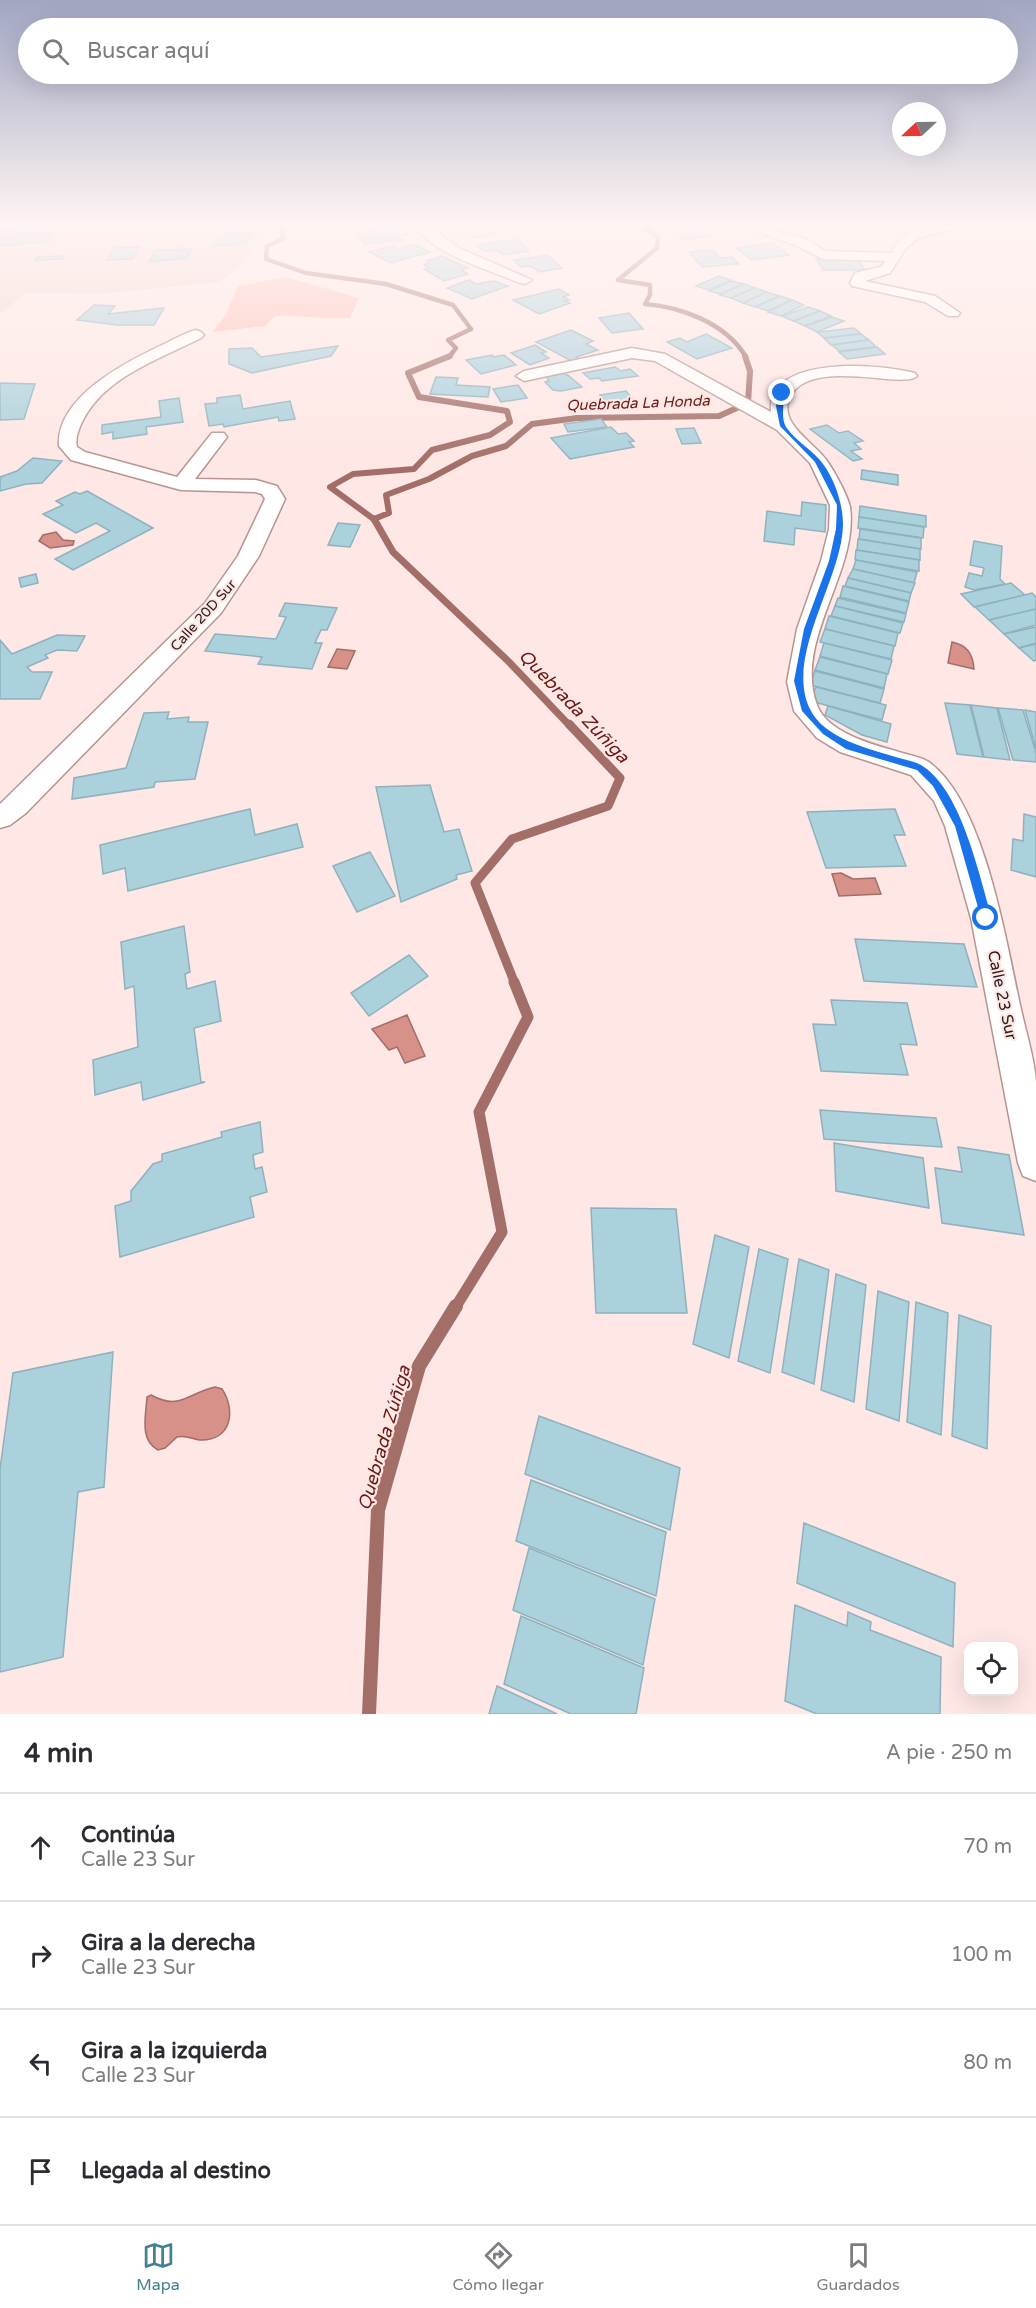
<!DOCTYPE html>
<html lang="es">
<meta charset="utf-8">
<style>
body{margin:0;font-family:"Varela Round",sans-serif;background:#f7f7f7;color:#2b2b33}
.controls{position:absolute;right:18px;bottom:18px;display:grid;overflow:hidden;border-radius:12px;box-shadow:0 6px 24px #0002}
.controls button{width:54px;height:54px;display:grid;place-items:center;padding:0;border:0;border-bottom:2px solid #e1e1e2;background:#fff;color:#2b2b33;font:30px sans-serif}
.compass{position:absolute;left:892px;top:102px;width:54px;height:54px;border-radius:50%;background:#fff;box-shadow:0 6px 24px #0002;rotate:248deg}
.stop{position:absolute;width:18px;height:18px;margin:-14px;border:4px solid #1a73e8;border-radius:50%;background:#fff}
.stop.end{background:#1a73e8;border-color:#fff;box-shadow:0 2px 6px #0008}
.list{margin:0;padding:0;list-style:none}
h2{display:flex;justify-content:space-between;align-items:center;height:78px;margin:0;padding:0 24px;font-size:26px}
h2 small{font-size:20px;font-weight:400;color:#7c7c81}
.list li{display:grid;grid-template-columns:39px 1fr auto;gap:18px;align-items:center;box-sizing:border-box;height:108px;padding:0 24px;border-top:2px solid #e1e1e2}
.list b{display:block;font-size:22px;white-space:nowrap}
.list p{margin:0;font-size:20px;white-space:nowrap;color:#7c7c81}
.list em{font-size:20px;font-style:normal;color:#7c7c81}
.icon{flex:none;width:33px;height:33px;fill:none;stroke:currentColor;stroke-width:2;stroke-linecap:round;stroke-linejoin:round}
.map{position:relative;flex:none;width:1036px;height:1714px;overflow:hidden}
.search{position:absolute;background:#fff;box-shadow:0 6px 24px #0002;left:18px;right:18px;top:18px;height:66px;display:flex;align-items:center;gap:15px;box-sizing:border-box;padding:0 21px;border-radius:33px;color:#7c7c81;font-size:22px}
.sheet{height:510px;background:#fff}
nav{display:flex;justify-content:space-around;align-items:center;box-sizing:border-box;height:84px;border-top:2px solid #e1e1e2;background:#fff;font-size:16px;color:#7c7c81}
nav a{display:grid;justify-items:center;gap:3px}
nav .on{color:#408194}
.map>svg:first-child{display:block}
.built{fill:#f1d5d1}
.green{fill:#febfb6}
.water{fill:#d79188;stroke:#a36e67;stroke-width:1.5}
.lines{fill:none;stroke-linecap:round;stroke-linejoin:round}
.stream-far5{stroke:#a36e67;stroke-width:4.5}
.stream-far4{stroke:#a36e67;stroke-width:6}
.stream-far3{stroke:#a36e67;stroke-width:7}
.stream-far2{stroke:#a36e67;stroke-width:9}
.stream-far1{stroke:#a36e67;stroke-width:11}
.stream{stroke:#a36e67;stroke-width:14}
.building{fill:#abd1dd;stroke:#8db2be;stroke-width:1.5}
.street-casing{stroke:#b7948f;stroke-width:3}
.street{fill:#fff;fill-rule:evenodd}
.route{fill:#1a73e8}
.labels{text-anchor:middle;stroke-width:4.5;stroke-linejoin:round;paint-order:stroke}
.far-street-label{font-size:14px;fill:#2a1d1b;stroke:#fee7e4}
.far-water-label{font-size:15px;font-style:italic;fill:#691713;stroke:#fee7e4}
.street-label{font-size:16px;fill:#2a1d1b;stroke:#fee7e4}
.water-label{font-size:18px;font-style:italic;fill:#691713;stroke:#fee7e4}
</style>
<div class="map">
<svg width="1036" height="1714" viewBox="0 0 1036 1714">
<rect width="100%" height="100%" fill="#fee7e4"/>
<polygon class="built" points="0,226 263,226 262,239 243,264 219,282 97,294 27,293 0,313"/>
<g class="green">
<polygon points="65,226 200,226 58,240"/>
<path d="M286 277 359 298 350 318C324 320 300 315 275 316L265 326 213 332 225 316 238 286Z"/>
</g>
<g class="water">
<polygon points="56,532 63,540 74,541 73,545 50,548 39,541 43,535"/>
<path d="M952 642C967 645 973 654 974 669L948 663Z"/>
<polygon points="337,649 355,651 347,669 328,667"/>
<polygon points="841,873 853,879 875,878 881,894 839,896 832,874"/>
<polygon points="407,1015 425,1056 405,1063 397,1047 389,1050 372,1029"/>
<path d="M215 1387 222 1389C236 1410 232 1441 200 1440 192 1439 186 1435 177 1437L165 1448 158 1450C139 1440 146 1415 147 1397L151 1395C180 1411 188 1393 215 1387Z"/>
</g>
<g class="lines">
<g class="stream-far5">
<polyline points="282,226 283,239 267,246 266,259 306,273 386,284 453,305 471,329 448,340 456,348 449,357"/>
<path d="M649 226 644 228 658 237 657 248 618 280 650 285V295L645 304C681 307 726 323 746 357"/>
</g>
<g class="stream-far4">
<polyline points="374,519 389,513 386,495 429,479 472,456 506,446 532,424 577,418 719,416 748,403 750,371 745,356"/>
<polyline points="375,520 330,487 353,474 414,469 432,450 490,435 510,422 507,411 419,397 408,373 450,356"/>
</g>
<polyline class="stream-far3" points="374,519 393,552 509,662 570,726"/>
<polyline class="stream-far2" points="515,984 475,883 512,839 608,806 620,778 569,724"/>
<polyline class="stream-far1" points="455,1308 502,1232 479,1112 528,1017 514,982"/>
<polyline class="stream" points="369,1714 378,1510 419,1366 456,1306"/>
</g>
<g class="building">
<polygon points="0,226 50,226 22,232 0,231"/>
<polygon points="401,226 408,234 398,236 402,240 365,244 356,232"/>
<polygon points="460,226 490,226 496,235 472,238 469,235 452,235 445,228"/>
<polygon points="697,227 713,237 680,239 669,231"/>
<polygon points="39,232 53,233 49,241 0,246 0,236"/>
<polygon points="254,232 245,244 213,246 226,233"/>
<polygon points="516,239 529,251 503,255 498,251 484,251 477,245"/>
<polygon points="772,243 789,255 752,260 736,248"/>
<polygon points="414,244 430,252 391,263 369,252 392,246 398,249"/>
<polygon points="179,245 178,250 192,249 187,258 149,262 155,250 177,250"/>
<polygon points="115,247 140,247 133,259 107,260"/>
<polygon points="713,250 720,258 732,257 739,264 702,267 689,252"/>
<polygon points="548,255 562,268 540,272 530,266 521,267 514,260"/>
<polygon points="64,256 62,259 35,260 37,257"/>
<polygon points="442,256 468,268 461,270 468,274 444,281 424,269 429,268 424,265 429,263 426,261"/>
<polygon points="816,259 857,259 865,270 823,270"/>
<polygon points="719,276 731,280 709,290 696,286"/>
<polygon points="469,280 476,284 494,281 508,286 472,299 447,288"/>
<polygon points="732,281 743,284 720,294 709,291"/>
<polygon points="744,284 755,288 731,298 720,295"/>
<polygon points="755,288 767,292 743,303 731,298"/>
<polygon points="559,289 569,295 563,297 569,300 564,301 570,303 539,314 513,300"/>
<polygon points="767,292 779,296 755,307 743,303"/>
<polygon points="780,296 792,300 768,311 756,307"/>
<polygon points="792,300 804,305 781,316 768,312"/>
<polygon points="94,305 115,306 108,314 164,308 154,325 117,325 77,320"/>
<polygon points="808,307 820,311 793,321 782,316"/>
<polygon points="820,311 831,316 805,326 794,321"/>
<polygon points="629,313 643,329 612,333 599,318"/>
<polygon points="832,317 844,321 817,332 805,326"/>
<polygon points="854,328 861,334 824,338 817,332"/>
<polygon points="571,330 593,341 586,344 598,350 576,357 582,361 575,363 536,342"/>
<polygon points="706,334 732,348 697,359 667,342 680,338 687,342"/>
<polygon points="861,334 869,340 831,345 824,338"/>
<polygon points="869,340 876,347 839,351 832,345"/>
<polygon points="535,345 546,352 541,353 549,358 530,365 511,353"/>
<polygon points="338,346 331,356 252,373 229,364 229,349 252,348 261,357"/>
<polygon points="877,347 885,354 847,359 839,352"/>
<polygon points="492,355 494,357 504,355 516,365 481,374 466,360"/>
<polygon points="615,367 621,371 630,369 638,376 602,381 599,378 590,379 583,373"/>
<polygon points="563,373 569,376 582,387 561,391 553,390 545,382 549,381 546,376"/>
<polygon points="436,377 458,378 456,385 490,387 488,397 430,394"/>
<polygon points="0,383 35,384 24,419 0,420"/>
<polygon points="518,385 527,398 501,402 493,389"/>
<polygon points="626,391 638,405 612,409 600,395"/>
<polygon points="240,395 243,409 290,401 295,419 279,421 278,417 224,427 223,424 209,426 205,404 217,403 217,398"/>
<polygon points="179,398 183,422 146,427 147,434 113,439 113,432 102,434 102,425 161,417 159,401"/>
<polygon points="601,419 607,427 568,432 564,424"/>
<polygon points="827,425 839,433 848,431 863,441 854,443 861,449 851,451 862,459 853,461 810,429"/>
<polygon points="611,427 618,434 626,433 634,441 629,442 634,447 570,459 551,438"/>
<polygon points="694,428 701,443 682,444 676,429"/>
<polygon points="33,458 62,461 42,483 26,484 0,491 0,477 17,471"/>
<polygon points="862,470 898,475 898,485 861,479"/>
<polygon points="87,491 153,528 73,570 55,559 110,531 96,523 76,533 43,514 63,505 56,501 75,492 80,494"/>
<polygon points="802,502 826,505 825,532 795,528 794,545 764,541 767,511 801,516"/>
<polygon points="860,506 926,516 926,527 859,517"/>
<polygon points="859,517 924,527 923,538 858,528"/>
<polygon points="338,523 360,525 350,547 328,545"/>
<polygon points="860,529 921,538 921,549 859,539"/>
<polygon points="858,539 920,549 920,560 857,550"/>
<polygon points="974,541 1002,546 1000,579 1005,584 974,590 965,587 969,573 982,576 984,568 970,565"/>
<polygon points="856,550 919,560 919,571 855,560"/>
<polygon points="856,560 917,572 914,583 853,569"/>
<polygon points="853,569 915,583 911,593 848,578"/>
<polygon points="36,574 38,583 21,587 19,578"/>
<polygon points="848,578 911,593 909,601 845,586"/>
<polygon points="1011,583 1025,595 974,607 961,594"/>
<polygon points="843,586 909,602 906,613 840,597"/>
<polygon points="1032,593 1036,597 1036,609 989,620 975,607"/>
<polygon points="838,598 906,614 904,622 835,606"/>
<polygon points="285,603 337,608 327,630 321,630 315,643 322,643 312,669 258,664 262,657 205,651 215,634 276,639 286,617 279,616"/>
<polygon points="835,606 903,623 900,633 831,616"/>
<polygon points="1036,609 1036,625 1004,634 989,620"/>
<polygon points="829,616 898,633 895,646 825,629"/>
<polygon points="1036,627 1036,643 1019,648 1004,634"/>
<polygon points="825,629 894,646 891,659 820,642"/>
<polygon points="57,635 85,636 77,651 57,650 45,655 48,658 27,667 32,672 52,672 40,699 0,699 0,640 12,654"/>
<polygon points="824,643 892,660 888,674 820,656"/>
<polygon points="1036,644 1036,660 1034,661 1019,648"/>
<polygon points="820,657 887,674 884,688 815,670"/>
<polygon points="815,671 884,689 880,703 810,685"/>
<polygon points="816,687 886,705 882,720 810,701"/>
<polygon points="945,703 970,705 983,757 957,754"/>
<polygon points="971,705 997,708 1010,760 984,757"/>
<polygon points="828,706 891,724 887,742 862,735 825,715"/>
<polygon points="998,708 1023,710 1036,753 1036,762 1013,760"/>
<polygon points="1025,710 1036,712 1036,749"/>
<polygon points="169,712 167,719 189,717 188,722 208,722 195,779 155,782 154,787 72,799 74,778 126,768 144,713"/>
<polygon points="430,785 444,832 459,829 472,871 456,875 457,879 401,902 376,787"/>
<polygon points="250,809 255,835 297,824 303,847 128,891 125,868 103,874 100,845"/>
<polygon points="895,809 905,835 894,835 906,866 826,868 807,812"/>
<polygon points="1024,814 1036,817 1036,877 1011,870 1013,839 1023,841"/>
<polygon points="370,852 395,896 357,912 333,866"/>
<polygon points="184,926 190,972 185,974 187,989 215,981 221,1021 194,1028 201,1082 205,1082 143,1100 141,1082 95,1095 93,1060 138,1047 134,986 125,989 121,942"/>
<polygon points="855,939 964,944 977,987 864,981"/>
<polygon points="409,955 428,976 369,1016 351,993"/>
<polygon points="831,1000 907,1003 917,1045 900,1044 908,1075 821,1071 813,1024 836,1025"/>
<polygon points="820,1110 936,1118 942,1147 824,1139"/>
<polygon points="260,1122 263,1152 253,1155 255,1169 262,1167 267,1192 250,1197 254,1217 120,1257 115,1206 131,1201 131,1191 153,1164 162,1161 162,1154 222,1137 221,1132"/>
<polygon points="834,1143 923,1158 929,1208 836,1191"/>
<polygon points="958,1147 1009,1155 1024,1235 942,1223 935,1168 962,1172"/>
<polygon points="591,1208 676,1209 687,1313 596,1313"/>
<polygon points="715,1235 749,1247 729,1358 693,1344"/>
<polygon points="759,1249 788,1259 770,1373 738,1361"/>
<polygon points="799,1259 829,1270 814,1384 782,1372"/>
<polygon points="836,1274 866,1285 854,1402 821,1390"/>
<polygon points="878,1291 909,1302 899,1421 866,1409"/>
<polygon points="916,1302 948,1313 941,1435 907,1422"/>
<polygon points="959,1315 991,1326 987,1449 952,1436"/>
<polygon points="113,1352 104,1487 78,1492 63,1657 0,1672 0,1469 13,1373"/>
<polygon points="539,1416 680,1468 670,1530 525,1474"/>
<polygon points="531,1480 666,1532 656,1596 516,1541"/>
<polygon points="804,1523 955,1583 953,1647 797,1583"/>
<polygon points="529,1548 655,1599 643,1665 513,1610"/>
<polygon points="795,1605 847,1626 848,1612 871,1622 870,1630 941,1657 940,1714 817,1714 785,1701"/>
<polygon points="521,1616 644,1668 636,1714 571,1714 504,1684"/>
<polygon points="497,1686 557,1714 489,1714"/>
</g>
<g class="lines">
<defs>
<g id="street">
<path d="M414 226H428L459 248 532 280 525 284 520 283C485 268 439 257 414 226Z"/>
<path d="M741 226H761L805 239 826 251 891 253C907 223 934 226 964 226L918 238 906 248 890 273 865 281 935 296 960 313 958 316H948L925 302 852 286 850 283 855 273 880 267 886 261 823 259 795 245Z"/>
<path d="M196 330 201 332 204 335 201 338C158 360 103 377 81 424 78 432 75 439 77 447L85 452 177 477 212 433H224L227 437 195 479 256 480 277 486 285 499 259 556 221 613 26 813 10 825 0 828V804L205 603 238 556 265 499 262 494 255 492 181 490 71 460 59 446C56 397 126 362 162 345 173 340 184 333 196 330Z"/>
<path d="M632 348 665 354 771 412C766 354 880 364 915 373L917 376C904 390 810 356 790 397 778 422 810 440 823 456 831 464 848 496 850 507 859 572 793 640 817 705 828 735 879 746 906 754 913 756 924 758 930 763 984 803 1006 940 1020 1005 1025 1029 1034 1056 1036 1081 1036 1114 1036 1148 1036 1181L1023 1176 1018 1163 971 918 945 826 934 801 911 775 840 752 817 738 794 711 787 682 797 629 821 561 829 529 830 505 810 463 777 430 655 361 632 358 524 381 516 376 524 371Z"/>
</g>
</defs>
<use href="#street" class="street-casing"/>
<use href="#street" class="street"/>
</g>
<linearGradient id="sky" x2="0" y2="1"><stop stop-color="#a1a6c2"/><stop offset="0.48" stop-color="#fff4f3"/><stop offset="1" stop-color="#fff4f3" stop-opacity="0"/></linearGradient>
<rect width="1036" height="466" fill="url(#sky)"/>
<path class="route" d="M784 392C785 402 780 416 786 427 794 439 809 448 819 459 834 476 843 503 843 525 842 580 784 656 810 709 824 739 870 749 899 758 906 760 918 762 924 767 962 793 979 875 992 918L990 921 986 922 981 918 955 826 933 786 917 770 846 749 823 734 802 711 794 681 804 629 829 561 836 529 837 505 815 462 780 426 776 406 779 393Z"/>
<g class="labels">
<g class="far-street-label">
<text transform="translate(203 615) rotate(-48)" y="5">Calle 20D Sur</text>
</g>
<g class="far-water-label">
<text transform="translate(638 403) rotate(-2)" y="5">Quebrada La Honda</text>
</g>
<g class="street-label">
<text transform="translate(1003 995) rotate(78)" y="6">Calle 23 Sur</text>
</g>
<g class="water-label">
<text transform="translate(574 706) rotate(46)" y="6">Quebrada Zúñiga</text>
<text transform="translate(384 1438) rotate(-74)" y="6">Quebrada Zúñiga</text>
</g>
</g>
</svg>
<div class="controls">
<button><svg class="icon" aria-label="locate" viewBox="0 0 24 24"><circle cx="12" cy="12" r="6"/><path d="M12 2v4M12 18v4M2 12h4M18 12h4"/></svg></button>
</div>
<svg class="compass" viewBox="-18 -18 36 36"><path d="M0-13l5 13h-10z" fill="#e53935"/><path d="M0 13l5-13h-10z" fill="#7c7c81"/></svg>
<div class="stop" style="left:986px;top:918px"></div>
<div class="stop end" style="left:782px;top:393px"></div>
<div class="search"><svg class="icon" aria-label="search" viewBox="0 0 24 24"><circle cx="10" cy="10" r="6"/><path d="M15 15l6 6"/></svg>Buscar aquí</div>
</div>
<section class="sheet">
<h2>4 min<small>A pie · 250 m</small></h2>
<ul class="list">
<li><svg class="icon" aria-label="ahead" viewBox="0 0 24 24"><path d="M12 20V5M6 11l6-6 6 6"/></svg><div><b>Continúa</b><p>Calle 23 Sur</p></div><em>70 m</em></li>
<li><svg class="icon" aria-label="right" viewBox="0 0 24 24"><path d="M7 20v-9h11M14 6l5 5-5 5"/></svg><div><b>Gira a la derecha</b><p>Calle 23 Sur</p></div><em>100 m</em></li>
<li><svg class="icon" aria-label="left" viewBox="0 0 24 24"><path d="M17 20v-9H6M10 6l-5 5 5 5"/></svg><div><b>Gira a la izquierda</b><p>Calle 23 Sur</p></div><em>80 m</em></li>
<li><svg class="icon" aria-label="arrive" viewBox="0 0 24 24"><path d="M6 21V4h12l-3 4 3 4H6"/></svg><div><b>Llegada al destino</b></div></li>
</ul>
</section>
<nav>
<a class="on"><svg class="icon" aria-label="map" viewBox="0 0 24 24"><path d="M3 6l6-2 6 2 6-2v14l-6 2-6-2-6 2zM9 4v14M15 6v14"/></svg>Mapa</a>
<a><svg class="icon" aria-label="directions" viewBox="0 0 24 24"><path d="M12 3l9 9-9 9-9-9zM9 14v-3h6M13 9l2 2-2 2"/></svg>Cómo llegar</a>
<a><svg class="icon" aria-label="saved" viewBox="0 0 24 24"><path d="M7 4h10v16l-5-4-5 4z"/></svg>Guardados</a>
</nav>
